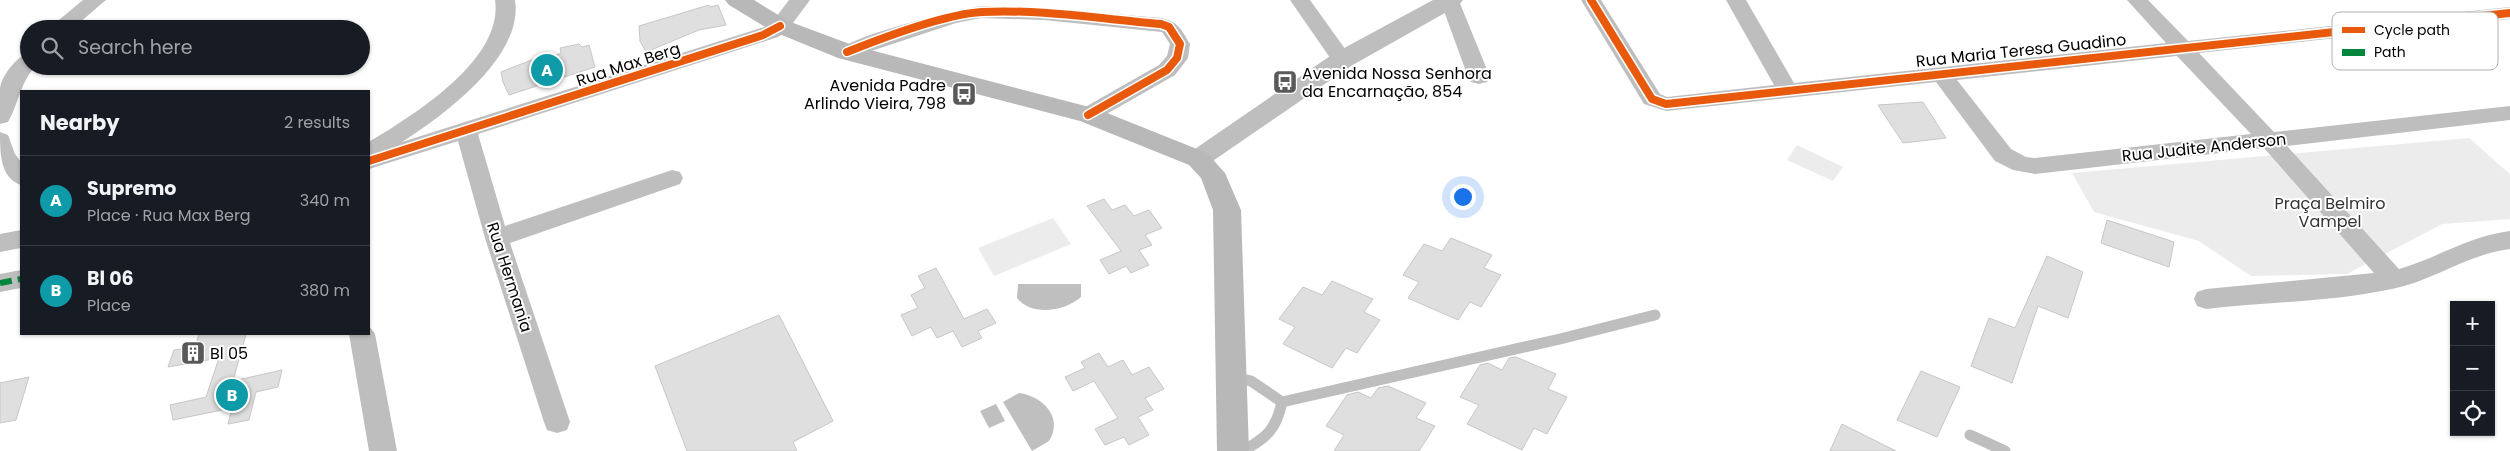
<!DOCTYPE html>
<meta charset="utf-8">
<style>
body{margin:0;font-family:Poppins,sans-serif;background:#242831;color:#f1f3f6}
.controls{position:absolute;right:15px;bottom:15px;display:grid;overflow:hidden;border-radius:0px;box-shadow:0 1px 4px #0004}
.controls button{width:45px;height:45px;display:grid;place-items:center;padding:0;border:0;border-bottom:1px solid #363941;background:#171b24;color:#f1f3f6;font:25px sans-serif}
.you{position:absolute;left:1462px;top:196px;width:18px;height:18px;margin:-12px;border:4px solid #fff;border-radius:50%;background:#1a73e8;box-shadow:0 0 0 8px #1a73e833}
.badge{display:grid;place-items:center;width:32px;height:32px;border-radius:50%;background:#b45309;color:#fff;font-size:16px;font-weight:700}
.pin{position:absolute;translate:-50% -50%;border:2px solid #fff;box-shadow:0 1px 5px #0006}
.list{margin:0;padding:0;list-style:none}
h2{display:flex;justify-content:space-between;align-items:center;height:65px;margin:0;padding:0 20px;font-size:21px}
h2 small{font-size:16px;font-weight:400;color:#9ea1a6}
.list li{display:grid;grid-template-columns:32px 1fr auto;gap:15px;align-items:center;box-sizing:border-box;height:90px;padding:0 20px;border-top:1px solid #363941}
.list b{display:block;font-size:19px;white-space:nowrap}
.list p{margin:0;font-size:16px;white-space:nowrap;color:#9ea1a6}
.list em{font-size:16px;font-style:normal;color:#9ea1a6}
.icon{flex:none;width:28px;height:28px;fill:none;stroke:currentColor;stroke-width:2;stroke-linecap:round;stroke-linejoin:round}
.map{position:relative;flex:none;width:2510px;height:451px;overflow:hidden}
.search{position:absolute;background:#171b24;box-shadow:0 1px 4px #0004;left:20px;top:20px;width:350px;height:55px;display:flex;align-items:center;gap:12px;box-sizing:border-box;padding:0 18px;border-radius:28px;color:#9ea1a6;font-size:19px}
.panel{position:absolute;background:#171b24;box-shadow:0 1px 4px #0004;left:20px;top:90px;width:350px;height:245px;border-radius:0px}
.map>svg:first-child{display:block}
.green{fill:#ececec}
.water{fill:#bfbfbf}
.building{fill:#dfdfdf;stroke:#c7c7c7}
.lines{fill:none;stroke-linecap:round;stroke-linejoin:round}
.service{stroke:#bebebe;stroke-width:11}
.minor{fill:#bebebe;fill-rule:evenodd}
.tertiary{fill:#bebebe;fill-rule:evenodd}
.secondary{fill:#b8b8b8;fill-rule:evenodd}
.quiet{stroke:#00873e;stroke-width:6;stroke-dasharray:12 6;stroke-linecap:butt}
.cycleway-casing{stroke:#fff;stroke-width:11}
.cycleway{stroke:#e8590c;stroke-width:8}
.labels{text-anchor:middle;stroke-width:4;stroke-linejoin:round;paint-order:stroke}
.street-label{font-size:16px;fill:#000;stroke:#fff}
.poi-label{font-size:16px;fill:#000;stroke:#fff;text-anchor:start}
.park-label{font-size:16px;fill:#333;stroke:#fff}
.key{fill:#fff;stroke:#b2b2b2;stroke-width:1}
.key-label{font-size:14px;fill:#000}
</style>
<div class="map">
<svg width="2510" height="451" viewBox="0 0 2510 451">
<rect width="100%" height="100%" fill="#fff"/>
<g class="green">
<polygon points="2469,138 2510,174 2510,219 2442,224 2347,274 2251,276 2199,241 2094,212 2072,173"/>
<polygon points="1797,145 1843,167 1833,181 1787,160"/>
<polygon points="1053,218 1071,244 994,276 978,248"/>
</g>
<g class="water">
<path d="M1018 284H1081V297C1065 311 1032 317 1017 298Z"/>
<path d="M1019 393C1042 396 1064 417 1049 441L1032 451 1003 402Z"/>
<polygon points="996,404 1005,421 989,428 980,411"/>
</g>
<g class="building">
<polygon points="709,5 710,7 718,5 726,25 699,30 646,52 640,41 639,26"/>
<polygon points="579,44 582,47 589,45 595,67 509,95 503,82 501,72 534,59 537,63 561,53 560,48"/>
<polygon points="1923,102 1946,138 1903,143 1878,105"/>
<polygon points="1104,199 1112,210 1125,205 1134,216 1149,210 1162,228 1145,235 1152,245 1139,250 1149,265 1131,273 1126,266 1109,274 1100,260 1121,251 1087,206"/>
<polygon points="2107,220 2174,242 2169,267 2101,243"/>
<polygon points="1451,238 1492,255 1484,268 1501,275 1481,307 1470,302 1458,320 1408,298 1419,282 1403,275 1424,244 1442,251"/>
<polygon points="2047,256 2083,272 2068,318 2038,306 2012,383 1971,366 1989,318 2015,328"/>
<polygon points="936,268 964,319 987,309 996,323 978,331 982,338 962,347 953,331 937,338 931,327 912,336 901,315 918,308 911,295 925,288 918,276"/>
<polygon points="1332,281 1373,299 1364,312 1380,320 1357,353 1346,348 1332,368 1283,344 1295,327 1279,319 1303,287 1322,295"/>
<polygon points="779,315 833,421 793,442 797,451 687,451 655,366"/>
<polygon points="199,334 246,334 233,381 282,370 278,387 256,392 249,420 228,424 232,408 173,420 170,405 206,397 219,358 168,367 174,350 195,347"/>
<polygon points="1099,353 1108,367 1123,360 1132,375 1149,367 1164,389 1145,398 1153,410 1138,417 1149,435 1129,445 1124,437 1105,445 1095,429 1118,418 1094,381 1073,391 1065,377 1085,368 1081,362"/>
<polygon points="1516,357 1556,374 1548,389 1567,397 1547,434 1534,428 1522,450 1467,424 1479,405 1460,397 1480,365 1488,363 1502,370 1509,358"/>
<polygon points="1921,371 1960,387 1937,437 1897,420"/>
<polygon points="29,377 16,420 0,423 0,383"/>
<polygon points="1388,386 1426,403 1416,418 1435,426 1419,451 1334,451 1344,435 1326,426 1347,395 1358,392 1371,398 1378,388"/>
<polygon points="1842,424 1896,451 1830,451"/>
</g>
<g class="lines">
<g class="service">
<path d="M1232 376 1251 381 1282 402C1276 430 1267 437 1243 451"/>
<polyline points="1282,402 1560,339 1655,315"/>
<polyline points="1970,435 2005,451"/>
</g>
<g class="minor">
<polygon points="83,0 106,0 72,29 48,29"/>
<path d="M495 0H515C524 57 443 116 402 142L764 27 773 21 789 0H810L787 31 778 37 478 134 505 226 672 170 680 172 683 178 680 184 510 243 570 422 567 430 557 433 547 430 544 422 485 238 458 141 369 169V142C412 116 504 60 495 0Z"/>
<polygon points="1290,0 1310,0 1353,60 1349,65 1342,67 1335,65"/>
<polygon points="1440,0 1459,1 1490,77 1487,82 1479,84 1471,82 1468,77"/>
<path d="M1581 0H1601L1660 94 1667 97 1774 85 1726 0H1746L1794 83 2166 43 2127 0H2148L2188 41 2510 7V19L2199 53 2274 132 2510 106V120L2287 146 2399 269C2438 258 2468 236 2510 231V249C2468 254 2433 281 2392 289 2331 302 2267 302 2206 309L2197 306 2194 299 2197 292 2206 289 2374 273 2264 148 2035 174 2013 170 1995 161 1936 82 1666 111 1644 104ZM2177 56 2251 134 2035 158 2026 157 2011 149 1957 80Z"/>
<path d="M981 6 1044 8 1161 18C1179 22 1181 29 1190 44L1188 58 1175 75 1096 120 1088 122 1080 120 1077 115 1080 110 1159 65 1167 56 1170 44 1162 32 1044 20 981 18 956 23 847 59 840 57 837 52C847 36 957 10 981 6Z"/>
<path d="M29 53V66H35C19 86 19 103 8 122L0 124C0 113 0 100 0 89 1 76 17 56 29 53Z"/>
<path d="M0 132 8 135 15 154 21 162V185C0 178 0 153 0 132Z"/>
<polygon points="21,230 21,248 0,252 0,234"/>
<polygon points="21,270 21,288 0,292 0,274"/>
<polygon points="369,326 375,334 397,451 369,451 349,334 369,334"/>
</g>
<polygon class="tertiary" points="1433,0 1463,0 1459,5 1351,66 1207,165 1198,168 1189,165 1185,159 1189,153 1333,54"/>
<polygon class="secondary" points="725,0 754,0 788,21 855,46 1097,109 1207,153 1225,173 1241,210 1249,451 1217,451 1213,210 1201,178 1189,165 1080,121 838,58 772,31 729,5"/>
<polyline class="quiet" points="0,283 21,279"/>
<defs>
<g id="cycleway">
<polyline points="1591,0 1652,99 1666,104 2510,13"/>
<path d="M847 52C882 38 946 14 982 12 1041 9 1102 19 1161 24L1169 27 1180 44 1177 58 1167 70 1088 115"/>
<polyline points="369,161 763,35 780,26"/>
</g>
</defs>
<use href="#cycleway" class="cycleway-casing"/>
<use href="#cycleway" class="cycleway"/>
</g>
<defs>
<symbol id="bus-square" viewBox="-11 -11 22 22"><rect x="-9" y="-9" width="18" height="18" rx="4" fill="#595959" stroke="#fff"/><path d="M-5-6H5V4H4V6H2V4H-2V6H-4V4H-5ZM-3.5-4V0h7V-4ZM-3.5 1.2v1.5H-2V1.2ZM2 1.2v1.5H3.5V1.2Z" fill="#fff"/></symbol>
<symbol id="building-square" viewBox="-11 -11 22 22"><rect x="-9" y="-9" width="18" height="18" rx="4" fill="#595959" stroke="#fff"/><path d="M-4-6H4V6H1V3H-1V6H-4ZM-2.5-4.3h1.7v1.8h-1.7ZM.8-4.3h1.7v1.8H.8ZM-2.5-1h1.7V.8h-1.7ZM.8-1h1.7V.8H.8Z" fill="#fff"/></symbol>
</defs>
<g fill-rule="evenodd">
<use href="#bus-square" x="1271" y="68" width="28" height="28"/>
<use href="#bus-square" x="950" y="80" width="28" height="28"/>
<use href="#building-square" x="179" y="339" width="28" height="28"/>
</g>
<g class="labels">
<g class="street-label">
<text transform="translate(2021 50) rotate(-6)" y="6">Rua Maria Teresa Guadino</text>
<text transform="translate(628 64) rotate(-18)" y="6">Rua Max Berg</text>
<text transform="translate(2204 147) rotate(-6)" y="6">Rua Judite Anderson</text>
<text transform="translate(510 277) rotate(72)" y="6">Rua Hermania</text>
</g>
<g class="poi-label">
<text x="1302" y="79">Avenida Nossa Senhora<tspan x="1302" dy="18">da Encarnação, 854</tspan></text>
<text x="946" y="91" text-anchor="end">Avenida Padre<tspan x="946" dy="18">Arlindo Vieira, 798</tspan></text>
<text x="210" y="359">Bl 05</text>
</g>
<g class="park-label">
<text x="2330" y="209">Praça Belmiro<tspan x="2330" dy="18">Vampel</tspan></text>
</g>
</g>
<rect x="2332" y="12" width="166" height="58" rx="8" class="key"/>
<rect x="2342" y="27" width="23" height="6" fill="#e8590c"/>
<rect x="2342" y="49" width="23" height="7" fill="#00873e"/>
<g class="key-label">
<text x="2374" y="35">Cycle path</text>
<text x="2374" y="57">Path</text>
</g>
</svg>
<div class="controls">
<button>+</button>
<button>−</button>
<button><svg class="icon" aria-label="locate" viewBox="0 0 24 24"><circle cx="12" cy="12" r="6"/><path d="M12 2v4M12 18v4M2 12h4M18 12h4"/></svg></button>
</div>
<div class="you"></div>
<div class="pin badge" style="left:547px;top:70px;background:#0f9aa8">A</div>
<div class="pin badge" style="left:232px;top:395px;background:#0f9aa8">B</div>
<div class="search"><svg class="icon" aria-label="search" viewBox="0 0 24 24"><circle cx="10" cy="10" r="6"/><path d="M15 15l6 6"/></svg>Search here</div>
<section class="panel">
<h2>Nearby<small>2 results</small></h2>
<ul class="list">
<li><span class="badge" style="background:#0f9aa8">A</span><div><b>Supremo</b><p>Place · Rua Max Berg</p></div><em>340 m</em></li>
<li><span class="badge" style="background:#0f9aa8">B</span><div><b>Bl 06</b><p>Place</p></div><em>380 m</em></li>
</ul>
</section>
</div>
